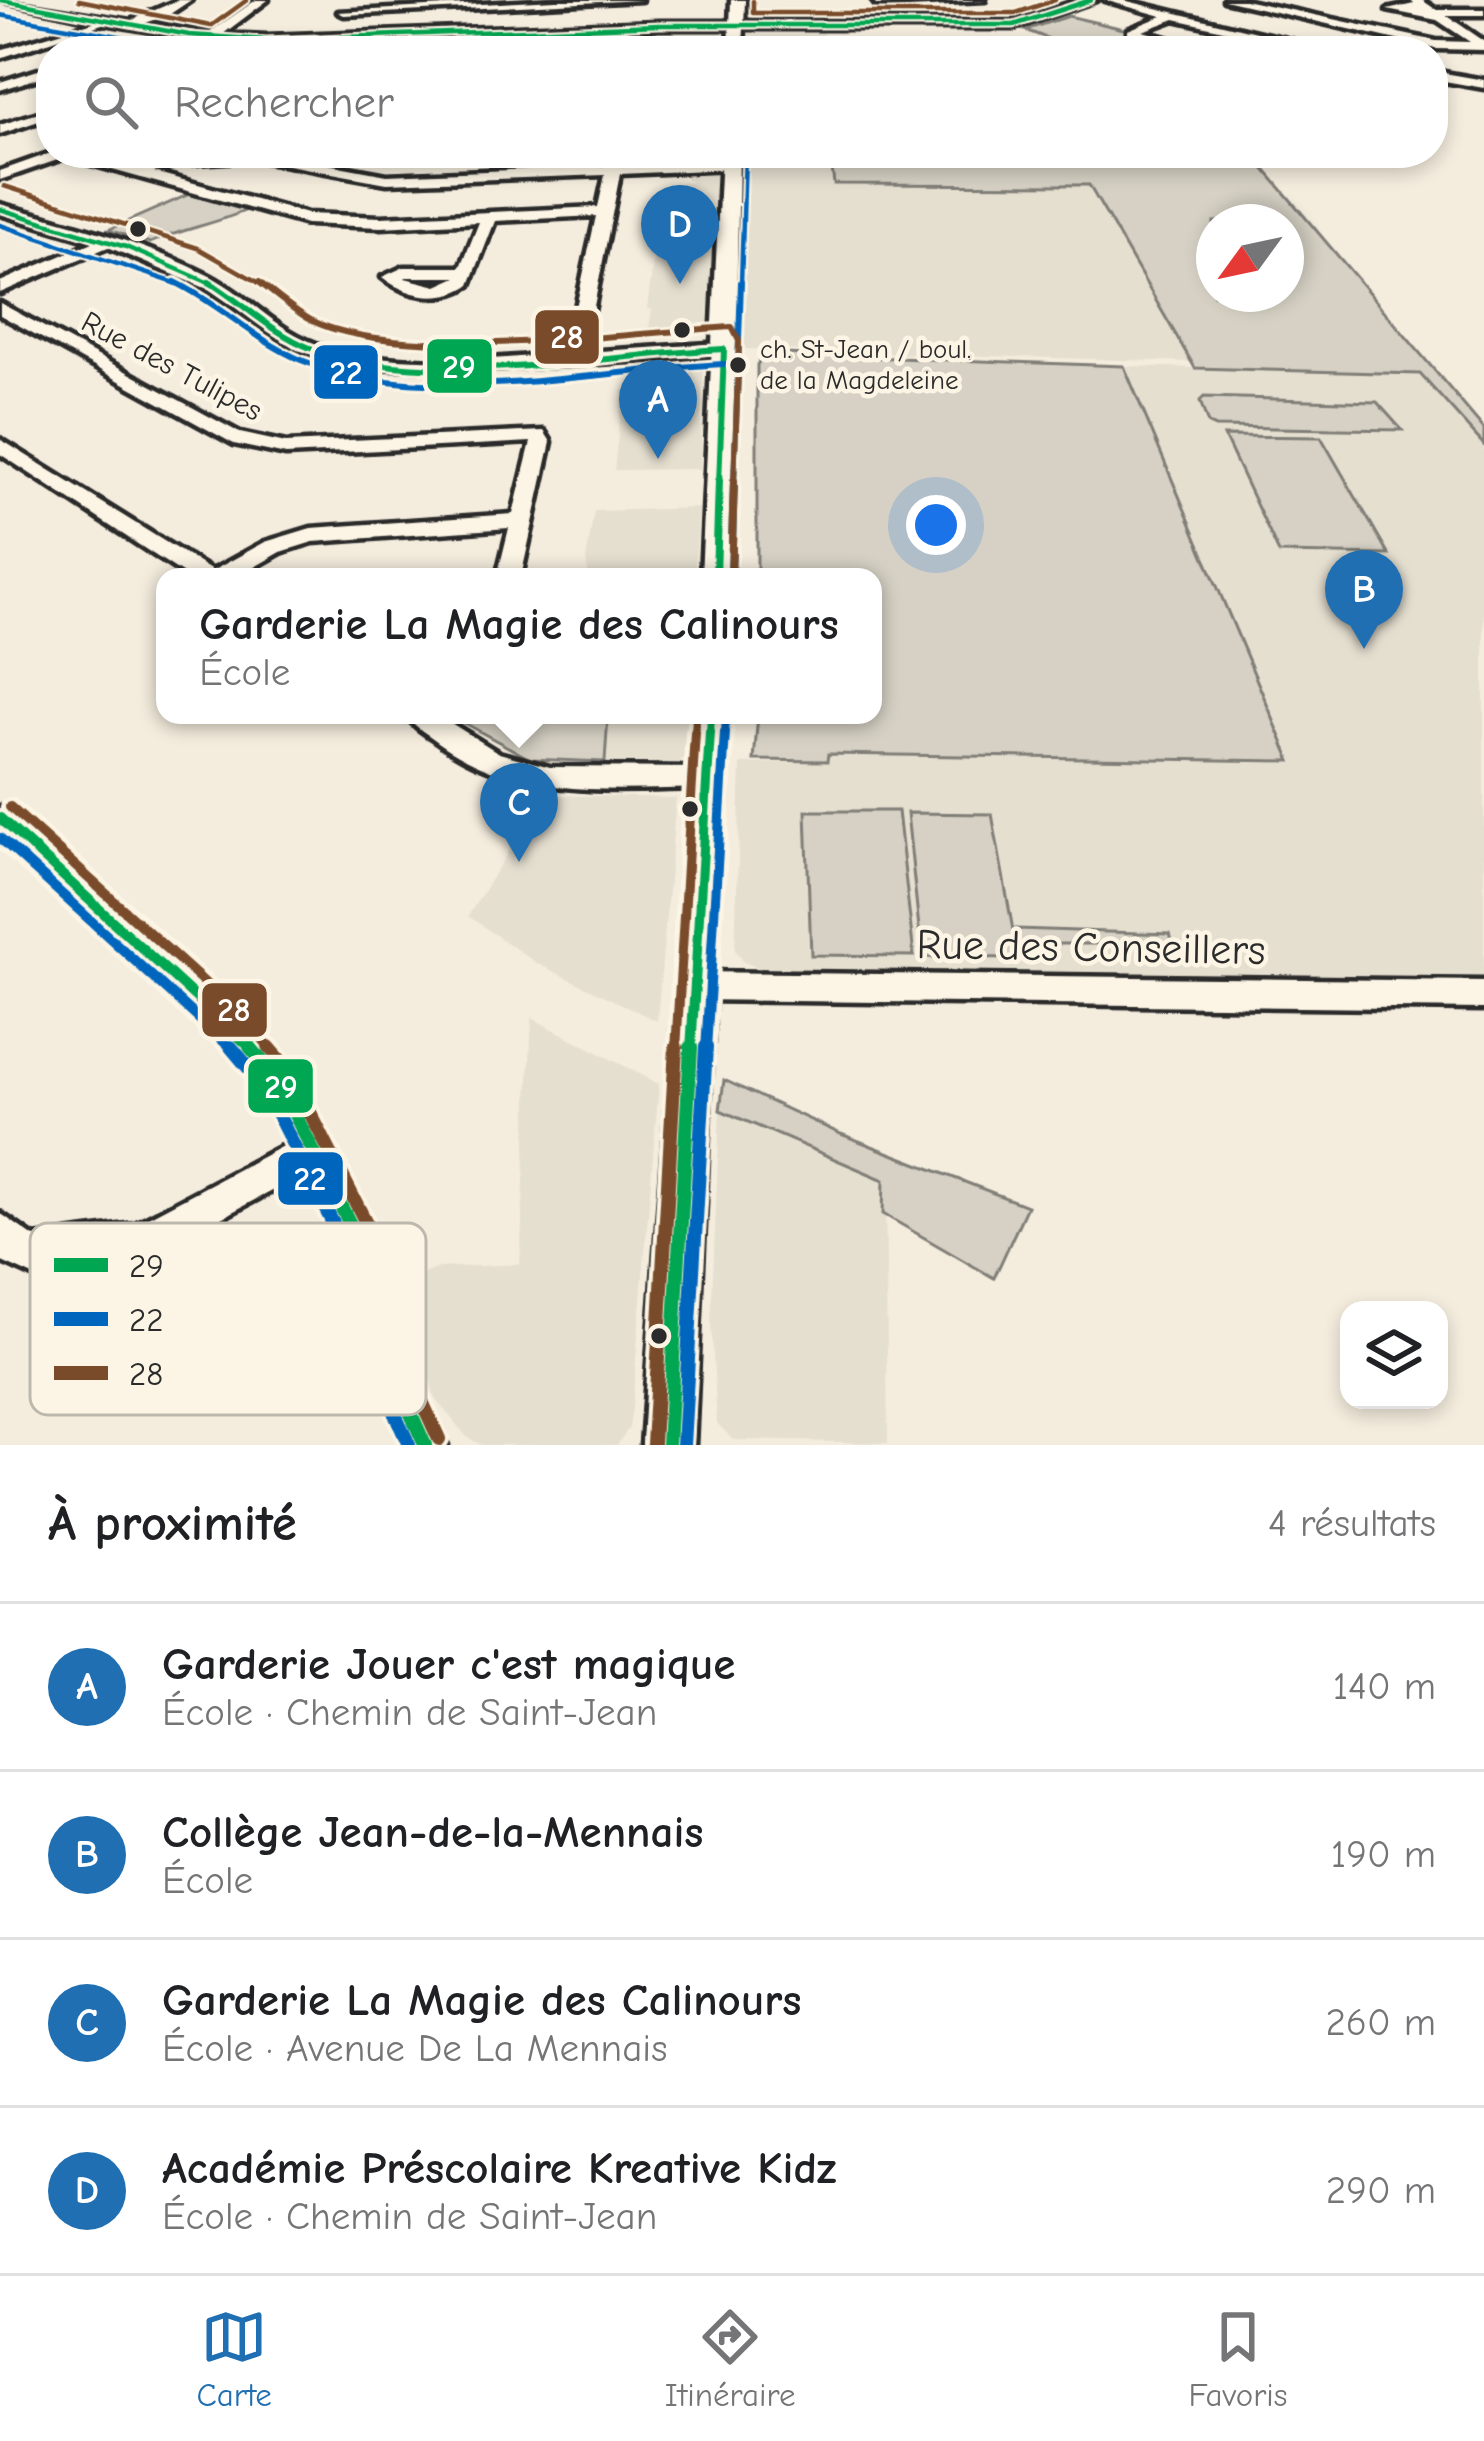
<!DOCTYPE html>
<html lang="fr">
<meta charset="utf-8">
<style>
body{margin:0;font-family:"Comic Neue",sans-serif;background:#f6f6f6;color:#202124}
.controls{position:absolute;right:36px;bottom:36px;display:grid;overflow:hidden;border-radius:24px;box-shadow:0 6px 18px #0003}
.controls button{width:108px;height:108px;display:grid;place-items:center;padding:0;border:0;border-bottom:3px solid #e0e0e0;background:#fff;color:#202124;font:60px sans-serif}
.compass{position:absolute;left:1196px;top:204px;width:108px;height:108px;border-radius:50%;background:#fff;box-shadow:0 6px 18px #0003;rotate:237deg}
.you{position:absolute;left:936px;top:525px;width:42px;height:42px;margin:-30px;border:9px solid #fff;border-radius:50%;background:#1a73e8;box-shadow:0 0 0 18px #1a73e833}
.badge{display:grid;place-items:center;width:78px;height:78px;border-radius:50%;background:#1f6fb2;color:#fff;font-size:39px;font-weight:700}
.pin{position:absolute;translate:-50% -99px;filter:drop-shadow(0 3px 6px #0008)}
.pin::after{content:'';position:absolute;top:63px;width:42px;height:36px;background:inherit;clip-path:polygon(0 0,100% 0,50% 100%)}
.popup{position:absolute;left:156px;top:568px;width:726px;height:156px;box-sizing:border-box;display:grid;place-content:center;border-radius:24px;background:#fff;filter:drop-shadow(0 3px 9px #0005);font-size:39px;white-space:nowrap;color:#757577}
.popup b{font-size:45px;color:#202124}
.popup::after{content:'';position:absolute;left:50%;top:100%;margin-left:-24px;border:24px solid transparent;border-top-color:#fff}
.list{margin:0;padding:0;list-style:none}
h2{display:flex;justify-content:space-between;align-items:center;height:156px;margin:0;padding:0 48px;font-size:51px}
h2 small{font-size:39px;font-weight:400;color:#757577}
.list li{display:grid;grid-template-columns:78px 1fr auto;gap:36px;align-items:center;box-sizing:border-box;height:168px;padding:0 48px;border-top:3px solid #e0e0e0}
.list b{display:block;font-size:45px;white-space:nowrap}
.list p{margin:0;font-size:39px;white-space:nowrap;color:#757577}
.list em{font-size:39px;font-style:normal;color:#757577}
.icon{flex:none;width:66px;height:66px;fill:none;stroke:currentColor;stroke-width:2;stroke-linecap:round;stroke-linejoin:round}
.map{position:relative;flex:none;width:1484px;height:1445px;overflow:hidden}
.search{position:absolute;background:#fff;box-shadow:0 6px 18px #0003;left:36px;right:36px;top:36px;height:132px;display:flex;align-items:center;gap:30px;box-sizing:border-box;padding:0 42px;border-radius:48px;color:#757577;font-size:45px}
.sheet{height:828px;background:#fff}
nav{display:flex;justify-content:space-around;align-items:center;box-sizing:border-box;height:168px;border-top:3px solid #e0e0e0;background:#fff;font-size:33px;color:#757577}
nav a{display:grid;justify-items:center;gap:6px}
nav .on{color:#1f6fb2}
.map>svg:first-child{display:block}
.built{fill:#e5dfd0}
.green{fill:#d6d1c4;stroke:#807e78;stroke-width:3;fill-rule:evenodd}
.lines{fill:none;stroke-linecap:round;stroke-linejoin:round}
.minor-casing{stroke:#2b2b2b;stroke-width:9}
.major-casing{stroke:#2b2b2b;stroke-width:9}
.minor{fill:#fcf5e5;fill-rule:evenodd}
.major{fill:#fcf5e5;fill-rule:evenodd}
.bus-1-far4-casing{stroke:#fcf5e5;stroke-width:9}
.bus-1-far3-casing{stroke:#fcf5e5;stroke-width:12}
.bus-1-far2-casing{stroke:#fcf5e5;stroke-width:15}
.bus-1-far1-casing{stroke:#fcf5e5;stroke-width:20}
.bus-1-casing{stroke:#fcf5e5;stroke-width:22}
.bus-2-far4-casing{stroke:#fcf5e5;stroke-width:9}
.bus-2-far3-casing{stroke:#fcf5e5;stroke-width:12}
.bus-2-far2-casing{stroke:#fcf5e5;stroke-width:15}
.bus-2-far1-casing{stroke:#fcf5e5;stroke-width:20}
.bus-2-casing{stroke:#fcf5e5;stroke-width:22}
.bus-3-far4-casing{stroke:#fcf5e5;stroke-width:9}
.bus-3-far3-casing{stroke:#fcf5e5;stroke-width:12}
.bus-3-far2-casing{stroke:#fcf5e5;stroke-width:15}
.bus-3-far1-casing{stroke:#fcf5e5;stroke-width:20}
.bus-3-casing{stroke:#fcf5e5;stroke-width:22}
.bus-1-far4{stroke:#00a651;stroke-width:4.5}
.bus-1-far3{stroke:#00a651;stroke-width:6}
.bus-1-far2{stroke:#00a651;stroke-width:8}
.bus-1-far1{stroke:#00a651;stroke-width:10}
.bus-1{stroke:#00a651;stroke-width:14}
.bus-2-far4{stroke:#0065bd;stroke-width:4.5}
.bus-2-far3{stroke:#0065bd;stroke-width:6}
.bus-2-far2{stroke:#0065bd;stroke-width:8}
.bus-2-far1{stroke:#0065bd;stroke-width:10}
.bus-2{stroke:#0065bd;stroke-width:14}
.bus-3-far4{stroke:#7a4b2a;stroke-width:4.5}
.bus-3-far3{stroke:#7a4b2a;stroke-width:6}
.bus-3-far2{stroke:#7a4b2a;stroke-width:8}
.bus-3-far1{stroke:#7a4b2a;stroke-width:10}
.bus-3{stroke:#7a4b2a;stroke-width:14}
.bus-dot{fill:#2b2b2b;stroke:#fcf5e5;stroke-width:4.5}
.labels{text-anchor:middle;stroke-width:9;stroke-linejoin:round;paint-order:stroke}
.far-bus-label{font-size:27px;fill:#2b2b2b;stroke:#fcf5e5;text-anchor:start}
.far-street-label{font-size:30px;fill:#2b2b2b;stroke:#fcf5e5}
.near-street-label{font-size:42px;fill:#2b2b2b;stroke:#fcf5e5}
.key{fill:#fcf5e5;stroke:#bdb8ad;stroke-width:3}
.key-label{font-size:33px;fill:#2b2b2b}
.line-badge{stroke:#fcf5e5;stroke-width:4.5}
.badge-label{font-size:33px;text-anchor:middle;font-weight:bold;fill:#fff}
</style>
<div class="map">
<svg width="1484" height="1445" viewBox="0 0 1484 1445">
<rect width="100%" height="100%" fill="#f4edde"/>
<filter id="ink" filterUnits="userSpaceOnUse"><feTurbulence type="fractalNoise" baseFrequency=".00833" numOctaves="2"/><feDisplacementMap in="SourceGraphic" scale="24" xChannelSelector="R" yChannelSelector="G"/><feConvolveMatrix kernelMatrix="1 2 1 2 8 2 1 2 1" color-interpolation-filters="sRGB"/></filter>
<g filter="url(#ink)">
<g class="built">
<polygon points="815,30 823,31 825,51 746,51 746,31"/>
<polygon points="649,31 721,31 723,51 644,51"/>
<polygon points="744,153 830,153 835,184 1090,185 1191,362 745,349"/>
<polygon points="686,168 717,171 707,332 647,339 652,309 647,309 660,209 669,208 672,183 692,182 685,179"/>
<polygon points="704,354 700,469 614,470 623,390 642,388 644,357"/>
<polygon points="1124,366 1421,374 1484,445 1484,980 768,972 744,962 735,950 741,764 826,761 828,754 1291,760"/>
<polygon points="699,508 694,577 589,577 586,560 594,511"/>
<polygon points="608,715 687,715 685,757 678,763 605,762"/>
<polygon points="547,789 555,789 556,795 676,798 657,1021 538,964 468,916"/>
<polygon points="532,1018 659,1084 632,1408 629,1428 617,1445 481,1445 467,1437 435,1399 406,1281 438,1268 520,1264"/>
<polygon points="720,1110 885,1180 888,1443 733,1440 717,1423 711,1323"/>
</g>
<g class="green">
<polygon points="1068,16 1128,30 1134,35 1094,51 1059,51 1052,40 1025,30"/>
<path d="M830 153H1251L1484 429V445L1420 374 1195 368 1089 185 834 184ZM1214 222H1286V294H1214Z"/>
<path d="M192 193 247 210C213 225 184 228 150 243L108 230Z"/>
<polygon points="783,354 1124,366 1291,761 828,754 827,761 754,760 758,715 873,715 873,577 757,577 757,365 762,356"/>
<polygon points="1204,397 1377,402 1402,430 1215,427 1208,424 1200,401"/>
<polygon points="1224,436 1321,437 1389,555 1279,553"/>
<polygon points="475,715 608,715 605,762 530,759 457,719"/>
<polygon points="806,811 898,811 914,956 811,955"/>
<polygon points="907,813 992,814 1018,958 922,957"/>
<polygon points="1016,929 1170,934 1173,944 1018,944"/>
<polygon points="724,1080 841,1134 1027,1206 994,1278 883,1214 884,1180 720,1110"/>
</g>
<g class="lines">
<defs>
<g id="minor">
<polygon points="0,0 130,21 178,0 191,0 167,16 145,23 209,33 256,0 268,0 223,34 266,36 659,22 1013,22 1080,0 1096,0 1014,28 659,28 266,44 213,40 203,46 199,39 105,23 0,58 0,50 97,21"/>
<polygon points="556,0 641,0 344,15 338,12"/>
<polygon points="872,0 985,0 876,5"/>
<polygon points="1104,0 1123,0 1335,51 1314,51 1175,19 1143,31 1211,51 1191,51 1128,34 1128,30 1162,16"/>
<polygon points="1224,0 1244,0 1436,41 1470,42 1437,20 1387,10 1414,4 1410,0 1422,0 1435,9 1484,9 1484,15 1446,15 1484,41 1484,50 1436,49"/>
<polygon points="51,66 51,74 0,90 0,82"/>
<polygon points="1433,71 1484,80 1484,88 1433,79"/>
<polygon points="51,109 51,117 0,134 0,125"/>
<path d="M51 153H84L138 168 178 156 268 153 387 175 607 166 610 153H622L621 165 735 162 737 165 730 169 620 174 585 352 724 343 733 349 724 355 471 371 371 367 297 350 210 290 108 247 0 293V282L93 242 0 214V204C72 224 142 242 208 275 250 296 280 335 326 347 404 368 487 360 566 353L596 216 495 221 470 285C443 303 407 297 382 277L404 267H461L479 222 381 227 306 224 66 157 0 180V171ZM255 159 387 183 605 175 598 207 381 217 307 214 154 172 179 164ZM457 277 437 286 405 278 406 277Z"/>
<polygon points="0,303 240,433 286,443 544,431 551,442 521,577 497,577 509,528 313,542 281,552 237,577 188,577 0,454 0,439 212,571 265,542 311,528 513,514 531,442 286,455 234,444 0,315"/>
<path d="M406 715H438L499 753 550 767 709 768 719 771 723 778 719 785 709 788C614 789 524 801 441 744 429 735 414 727 406 715Z"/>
<polygon points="0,807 10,810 251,1024 288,1066 389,1260 421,1388 447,1445 403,1445 380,1391 356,1278 305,1173 139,1262 33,1276 0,1261 0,1213 34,1237 135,1224 290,1142 264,1088 227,1044 0,835"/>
<polygon points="696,972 1484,981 1484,1009 696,1000 684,996 680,986 684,976"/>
</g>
<g id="major">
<polygon points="731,0 745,0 743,51 729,51"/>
<polygon points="721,153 739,153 731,577 701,577"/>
<polygon points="695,715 727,715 694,1445 642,1445"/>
</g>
</defs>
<use href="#minor" class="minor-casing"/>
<use href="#major" class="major-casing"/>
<use href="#minor" class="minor"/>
<use href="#major" class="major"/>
<defs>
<g id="bus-1-far4">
<polyline points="1,0 189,35 266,40 659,25 1014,25 1091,0"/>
<polyline points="0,209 126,247 214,285"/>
</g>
<path id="bus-1-far3" d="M209 282C243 303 272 333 310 348 425 391 602 355 724 349L719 484"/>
<g id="bus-1-far2">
<polyline points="716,577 719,481"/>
<polyline points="710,735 711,715"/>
</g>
<g id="bus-1-far1">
<polyline points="0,818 253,1050"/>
<polyline points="691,1050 710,732"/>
</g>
<g id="bus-1">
<polyline points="250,1047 276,1077 375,1274 401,1391 425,1445"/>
<polyline points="668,1445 691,1047"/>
</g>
<g id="bus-2-far4">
<polyline points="0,15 203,51"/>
<polyline points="379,51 721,40 721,50"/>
<polyline points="0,225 181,285"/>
<polyline points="741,285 745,153"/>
</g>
<g id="bus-2-far3">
<path d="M175 282C220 304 256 341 301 360 424 410 595 370 724 364"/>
<polyline points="734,484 741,282"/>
</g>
<g id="bus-2-far2">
<polyline points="731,577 734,481"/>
<polyline points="725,735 726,716"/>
</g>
<g id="bus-2-far1">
<polyline points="0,838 233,1050"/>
<polyline points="706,1050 725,732"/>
</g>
<g id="bus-2">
<polyline points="231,1047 263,1085 361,1279 387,1396 409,1445"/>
<polyline points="683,1445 706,1047"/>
</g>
<g id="bus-3-far4">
<polyline points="79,0 211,26 247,0"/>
<polyline points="753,1 753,13 1016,13 1055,0"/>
<polyline points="4,186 198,248 263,285"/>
</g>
<path id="bus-3-far3" d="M259 282C276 295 293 310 311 320 396 364 631 333 732 327L739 341 734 484"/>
<g id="bus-3-far2">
<polyline points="731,577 734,481"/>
<polyline points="695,735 696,715"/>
</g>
<g id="bus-3-far1">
<polyline points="10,807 249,1023 272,1050"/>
<polyline points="676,1050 695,732"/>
</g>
<g id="bus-3">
<polyline points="269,1047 288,1069 389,1268 415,1386 439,1439"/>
<polyline points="653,1444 676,1047"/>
</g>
</defs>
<use href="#bus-1-far4" class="bus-1-far4-casing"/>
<use href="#bus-1-far3" class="bus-1-far3-casing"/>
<use href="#bus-1-far2" class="bus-1-far2-casing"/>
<use href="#bus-1-far1" class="bus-1-far1-casing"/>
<use href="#bus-1" class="bus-1-casing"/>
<use href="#bus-2-far4" class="bus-2-far4-casing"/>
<use href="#bus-2-far3" class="bus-2-far3-casing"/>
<use href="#bus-2-far2" class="bus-2-far2-casing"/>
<use href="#bus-2-far1" class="bus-2-far1-casing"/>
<use href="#bus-2" class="bus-2-casing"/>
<use href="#bus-3-far4" class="bus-3-far4-casing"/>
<use href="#bus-3-far3" class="bus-3-far3-casing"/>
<use href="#bus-3-far2" class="bus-3-far2-casing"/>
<use href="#bus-3-far1" class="bus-3-far1-casing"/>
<use href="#bus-3" class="bus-3-casing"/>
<use href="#bus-1-far4" class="bus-1-far4"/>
<use href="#bus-1-far3" class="bus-1-far3"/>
<use href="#bus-1-far2" class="bus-1-far2"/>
<use href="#bus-1-far1" class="bus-1-far1"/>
<use href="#bus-1" class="bus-1"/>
<use href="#bus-2-far4" class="bus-2-far4"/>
<use href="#bus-2-far3" class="bus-2-far3"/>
<use href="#bus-2-far2" class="bus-2-far2"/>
<use href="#bus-2-far1" class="bus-2-far1"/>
<use href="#bus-2" class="bus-2"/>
<use href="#bus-3-far4" class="bus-3-far4"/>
<use href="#bus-3-far3" class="bus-3-far3"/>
<use href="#bus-3-far2" class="bus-3-far2"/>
<use href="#bus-3-far1" class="bus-3-far1"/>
<use href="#bus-3" class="bus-3"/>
</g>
</g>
<g class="bus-dot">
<circle cx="138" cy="229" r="10"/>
<circle cx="682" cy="330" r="10"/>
<circle cx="738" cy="365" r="10"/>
<circle cx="690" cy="809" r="10"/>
<circle cx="659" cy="1336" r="10"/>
</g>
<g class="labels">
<g class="far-bus-label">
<text x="760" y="358">ch. St-Jean / boul.<tspan x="760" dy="31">de la Magdeleine</tspan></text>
</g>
<g class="far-street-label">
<text transform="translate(172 366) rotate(28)" y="10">Rue des Tulipes</text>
</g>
<g class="near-street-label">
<text transform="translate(1091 946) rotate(1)" y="15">Rue des Conseillers</text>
</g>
</g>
<rect x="30" y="1223" width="396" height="192" rx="18" class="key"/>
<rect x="54" y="1258" width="54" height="14" fill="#00a651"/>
<rect x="54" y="1312" width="54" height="14" fill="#0065bd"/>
<rect x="54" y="1366" width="54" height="14" fill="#7a4b2a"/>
<g class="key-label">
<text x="129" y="1277">29</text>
<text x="129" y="1331">22</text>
<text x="129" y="1385">28</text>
</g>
<g class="line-badge">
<rect x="533" y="308" width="68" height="58" rx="12" fill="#7a4b2a"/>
<rect x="425" y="337" width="69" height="58" rx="12" fill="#00a651"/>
<rect x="312" y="343" width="68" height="58" rx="12" fill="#0065bd"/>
<rect x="200" y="981" width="69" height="58" rx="12" fill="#7a4b2a"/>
<rect x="246" y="1057" width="69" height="58" rx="12" fill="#00a651"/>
<rect x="276" y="1150" width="69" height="57" rx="12" fill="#0065bd"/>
</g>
<g class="badge-label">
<text x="567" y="348">28</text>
<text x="459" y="378">29</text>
<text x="346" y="384">22</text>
<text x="234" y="1021">28</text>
<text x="281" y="1098">29</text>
<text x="310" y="1190">22</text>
</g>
</svg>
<div class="controls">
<button><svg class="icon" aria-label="layers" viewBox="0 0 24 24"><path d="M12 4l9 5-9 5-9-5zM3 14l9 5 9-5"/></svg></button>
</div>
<svg class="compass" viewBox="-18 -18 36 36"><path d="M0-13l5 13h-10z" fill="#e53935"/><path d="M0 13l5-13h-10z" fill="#757577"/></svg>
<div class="you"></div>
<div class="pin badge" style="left:658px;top:459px">A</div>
<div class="pin badge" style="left:1364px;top:649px">B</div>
<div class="pin badge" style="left:519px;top:862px">C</div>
<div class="popup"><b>Garderie La Magie des Calinours</b>École</div>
<div class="pin badge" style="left:680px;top:284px">D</div>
<div class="search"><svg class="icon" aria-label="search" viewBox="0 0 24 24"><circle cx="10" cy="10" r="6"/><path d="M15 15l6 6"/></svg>Rechercher</div>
</div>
<section class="sheet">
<h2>À proximité<small>4 résultats</small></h2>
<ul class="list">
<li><span class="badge">A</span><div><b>Garderie Jouer c'est magique</b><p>École · Chemin de Saint-Jean</p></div><em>140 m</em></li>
<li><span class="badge">B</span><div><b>Collège Jean-de-la-Mennais</b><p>École</p></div><em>190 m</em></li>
<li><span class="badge">C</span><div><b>Garderie La Magie des Calinours</b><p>École · Avenue De La Mennais</p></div><em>260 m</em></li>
<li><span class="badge">D</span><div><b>Académie Préscolaire Kreative Kidz</b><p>École · Chemin de Saint-Jean</p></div><em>290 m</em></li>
</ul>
</section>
<nav>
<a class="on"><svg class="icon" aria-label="map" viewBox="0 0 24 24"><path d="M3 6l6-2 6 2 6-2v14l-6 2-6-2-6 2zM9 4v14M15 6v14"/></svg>Carte</a>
<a><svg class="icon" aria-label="directions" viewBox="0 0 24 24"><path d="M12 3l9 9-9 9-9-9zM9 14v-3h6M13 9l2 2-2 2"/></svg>Itinéraire</a>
<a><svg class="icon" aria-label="saved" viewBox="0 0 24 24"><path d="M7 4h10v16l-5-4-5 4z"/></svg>Favoris</a>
</nav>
